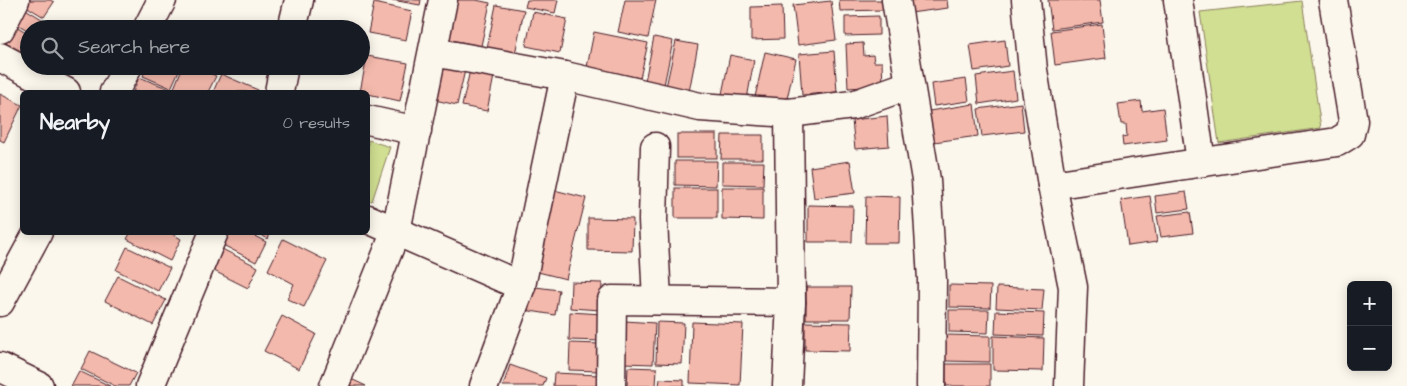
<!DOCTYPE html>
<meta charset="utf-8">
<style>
body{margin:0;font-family:"Architects Daughter",sans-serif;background:#242831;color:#f1f3f6}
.controls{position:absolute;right:15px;bottom:15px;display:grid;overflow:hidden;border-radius:8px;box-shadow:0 2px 12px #0003}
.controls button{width:45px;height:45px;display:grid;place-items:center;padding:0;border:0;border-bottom:1px solid #363941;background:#171b24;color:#f1f3f6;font:25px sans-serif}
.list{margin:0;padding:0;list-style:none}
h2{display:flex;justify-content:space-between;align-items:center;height:65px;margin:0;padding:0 20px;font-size:21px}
h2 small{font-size:16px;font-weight:400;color:#9ea1a6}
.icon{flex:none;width:28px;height:28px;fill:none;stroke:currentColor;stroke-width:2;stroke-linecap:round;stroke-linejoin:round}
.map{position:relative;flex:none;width:1407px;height:386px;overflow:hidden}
.search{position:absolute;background:#171b24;box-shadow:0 2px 12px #0003;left:20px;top:20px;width:350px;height:55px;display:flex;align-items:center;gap:12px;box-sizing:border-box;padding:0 18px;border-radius:28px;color:#9ea1a6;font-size:19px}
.panel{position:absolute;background:#171b24;box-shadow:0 2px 12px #0003;left:20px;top:90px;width:350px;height:145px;border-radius:8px}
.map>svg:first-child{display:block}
.green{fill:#d0df92;stroke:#8d7f5e}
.building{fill:#f3b9ac;stroke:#4a1f2b}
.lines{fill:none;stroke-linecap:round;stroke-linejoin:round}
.minor-casing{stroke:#4a1f2b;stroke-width:31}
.minor{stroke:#fbf7ec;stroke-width:28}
</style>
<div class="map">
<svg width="1407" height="386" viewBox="0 0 1407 386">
<rect width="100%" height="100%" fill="#fbf7ec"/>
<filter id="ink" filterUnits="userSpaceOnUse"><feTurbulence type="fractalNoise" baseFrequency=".02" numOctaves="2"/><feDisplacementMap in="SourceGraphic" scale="10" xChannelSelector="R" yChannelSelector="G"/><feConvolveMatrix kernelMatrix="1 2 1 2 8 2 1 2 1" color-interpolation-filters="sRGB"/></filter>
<g filter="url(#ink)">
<g class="green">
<polygon points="1302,1 1321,128 1219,143 1200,12"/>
<polygon points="368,140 390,147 372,201 368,200"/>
</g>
<g class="building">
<polygon points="20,0 50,0 54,2 44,17 19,2"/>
<polygon points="392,0 421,0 420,5"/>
<polygon points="454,0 476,0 490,3 481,46 446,39"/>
<polygon points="527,0 558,0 555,13 525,7"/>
<polygon points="625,0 656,0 648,38 618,32"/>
<polygon points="839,0 883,0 883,10 840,11"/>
<polygon points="908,0 947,0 948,8 910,13"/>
<polygon points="1048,0 1100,0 1103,22 1052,29"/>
<polygon points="831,1 836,40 798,45 793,5"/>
<polygon points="374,3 412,11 406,40 368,33"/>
<polygon points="19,5 45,21 40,29 29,29 29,31 10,20"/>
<polygon points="496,5 524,10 515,54 487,48"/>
<polygon points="782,6 783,39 751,40 751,7"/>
<polygon points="533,12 567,19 560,53 526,46"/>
<polygon points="879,16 879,35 845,36 845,17"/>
<polygon points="11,23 29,34 29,51 26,56 0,40"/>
<polygon points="1102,24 1106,58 1055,65 1051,31"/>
<polygon points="594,32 648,43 640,78 587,67"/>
<polygon points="654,37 673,41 664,85 645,81"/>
<polygon points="1005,40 1008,66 974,71 970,45"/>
<polygon points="676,41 698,45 689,92 666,87"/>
<polygon points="863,43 864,56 873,55 874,62 882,62 883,86 848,88 846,44"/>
<polygon points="834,51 837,92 802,95 799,54"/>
<polygon points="765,52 796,59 786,103 755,97"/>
<polygon points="730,55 754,60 747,99 722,94"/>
<polygon points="367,56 408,63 400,101 368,94 368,92 360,92"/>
<polygon points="442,65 465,70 457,105 435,100"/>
<polygon points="147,66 181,66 171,88 143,76"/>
<polygon points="183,66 194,66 216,76 208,92 184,92 174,88"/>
<polygon points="470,70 494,76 487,111 462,106"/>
<polygon points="1013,71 1016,98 979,104 976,76"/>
<polygon points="221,74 258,90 257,92 213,92"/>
<polygon points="139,77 177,92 133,92"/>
<polygon points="966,79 969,101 934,106 931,84"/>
<polygon points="0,94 22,105 4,142 0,140"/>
<polygon points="1141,101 1142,111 1163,108 1167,140 1123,146 1122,137 1127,136 1126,124 1121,124 1118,104"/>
<polygon points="1021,103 1024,131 982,136 978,109"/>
<polygon points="974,104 978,136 934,142 929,111"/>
<polygon points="887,116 889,146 855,149 852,120"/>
<rect x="677" y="134" width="40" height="24"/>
<polygon points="722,135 763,135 763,159 721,159"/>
<polygon points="675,161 717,161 716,186 675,185"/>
<polygon points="850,161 855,193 814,198 810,167"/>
<polygon points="722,162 764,162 763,185 722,184"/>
<polygon points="722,187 763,187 763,220 722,219"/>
<rect x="675" y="188" width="42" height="30"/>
<polygon points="554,190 586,198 566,279 534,271"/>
<polygon points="1186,192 1189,209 1157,213 1155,196"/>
<polygon points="866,196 900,197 899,243 865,243"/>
<polygon points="1150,196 1157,242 1128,246 1121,200"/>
<polygon points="808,205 853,206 852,242 808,242"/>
<polygon points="1190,212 1193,233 1161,237 1157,216"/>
<polygon points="588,218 633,219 632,251 588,250"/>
<polygon points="131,232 169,232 181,239 170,261 127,239"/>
<polygon points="229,232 247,232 266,242 256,262 223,245"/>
<polygon points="256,232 271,232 268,239"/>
<polygon points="283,239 327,261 304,307 287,299 294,284 268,270"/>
<polygon points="127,247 170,268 158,291 116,270"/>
<polygon points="222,249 258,267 248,288 212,270"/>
<polygon points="118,276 166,300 153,325 105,301"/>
<polygon points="571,282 602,283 601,310 570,308"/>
<polygon points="949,285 991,286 990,308 949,307"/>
<polygon points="528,286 559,290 555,315 524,310"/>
<polygon points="806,287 851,287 850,319 806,319"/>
<polygon points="997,287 1044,289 1042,310 996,308"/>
<polygon points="949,310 989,310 988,333 949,332"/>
<polygon points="996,311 1044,313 1043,336 995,334"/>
<polygon points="570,312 602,314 601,341 569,340"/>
<polygon points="282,316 316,334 299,369 264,351"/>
<polygon points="625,321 655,323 653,364 623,363"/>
<polygon points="657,322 684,323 682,364 656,363"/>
<polygon points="692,322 743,324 740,385 690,383"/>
<polygon points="805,322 851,323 850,351 805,350"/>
<polygon points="946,335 990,336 990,362 945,361"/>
<polygon points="993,336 1044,338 1043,371 993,370"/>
<polygon points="570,343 601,344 600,371 569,370"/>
<polygon points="90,351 136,373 129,386 115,386 81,369"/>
<rect x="946" y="364" width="44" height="22"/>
<polygon points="510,365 546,378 543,386 503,386"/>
<polygon points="628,367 657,368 656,386 627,386"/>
<polygon points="79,371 110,386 71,386"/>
<polygon points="554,373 599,375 598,386 553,386"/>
<polygon points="351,379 366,386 347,386"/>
<polygon points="660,379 684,380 684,386 659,386"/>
</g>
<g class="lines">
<defs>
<g id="minor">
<polyline points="896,0 926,180 932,280 931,386"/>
<polyline points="1026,0 1033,70 1052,185 1073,287 1069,386"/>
<polyline points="1178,0 1201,162"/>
<polyline points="0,29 15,0"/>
<polyline points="147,29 162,0"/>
<polyline points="292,29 299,0"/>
<polyline points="433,52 565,76 700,107 789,113 853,105 909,85"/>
<polyline points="0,57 66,92"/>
<polyline points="114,92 128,66"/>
<polyline points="279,92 284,66"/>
<polyline points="368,120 417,131"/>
<polyline points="655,147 653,220 657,300"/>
<polyline points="1052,185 1337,142 1350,134 1353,121 1333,0"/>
<polyline points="368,219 521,286"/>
<polyline points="0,302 38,232"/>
<polyline points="0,367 39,386"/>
<polyline points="150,386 214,232"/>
<polyline points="334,386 396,231 443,0"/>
<polyline points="484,386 521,286 565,76"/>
<polyline points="611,386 612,300 791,302"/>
<polyline points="787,386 791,302 789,113"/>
</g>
</defs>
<use href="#minor" class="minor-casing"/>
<use href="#minor" class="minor"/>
</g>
</g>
</svg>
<div class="controls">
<button>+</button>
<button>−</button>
</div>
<div class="search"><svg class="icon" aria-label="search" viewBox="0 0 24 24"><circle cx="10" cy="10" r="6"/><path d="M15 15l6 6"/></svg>Search here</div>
<section class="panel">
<h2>Nearby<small>0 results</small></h2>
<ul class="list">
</ul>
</section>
</div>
